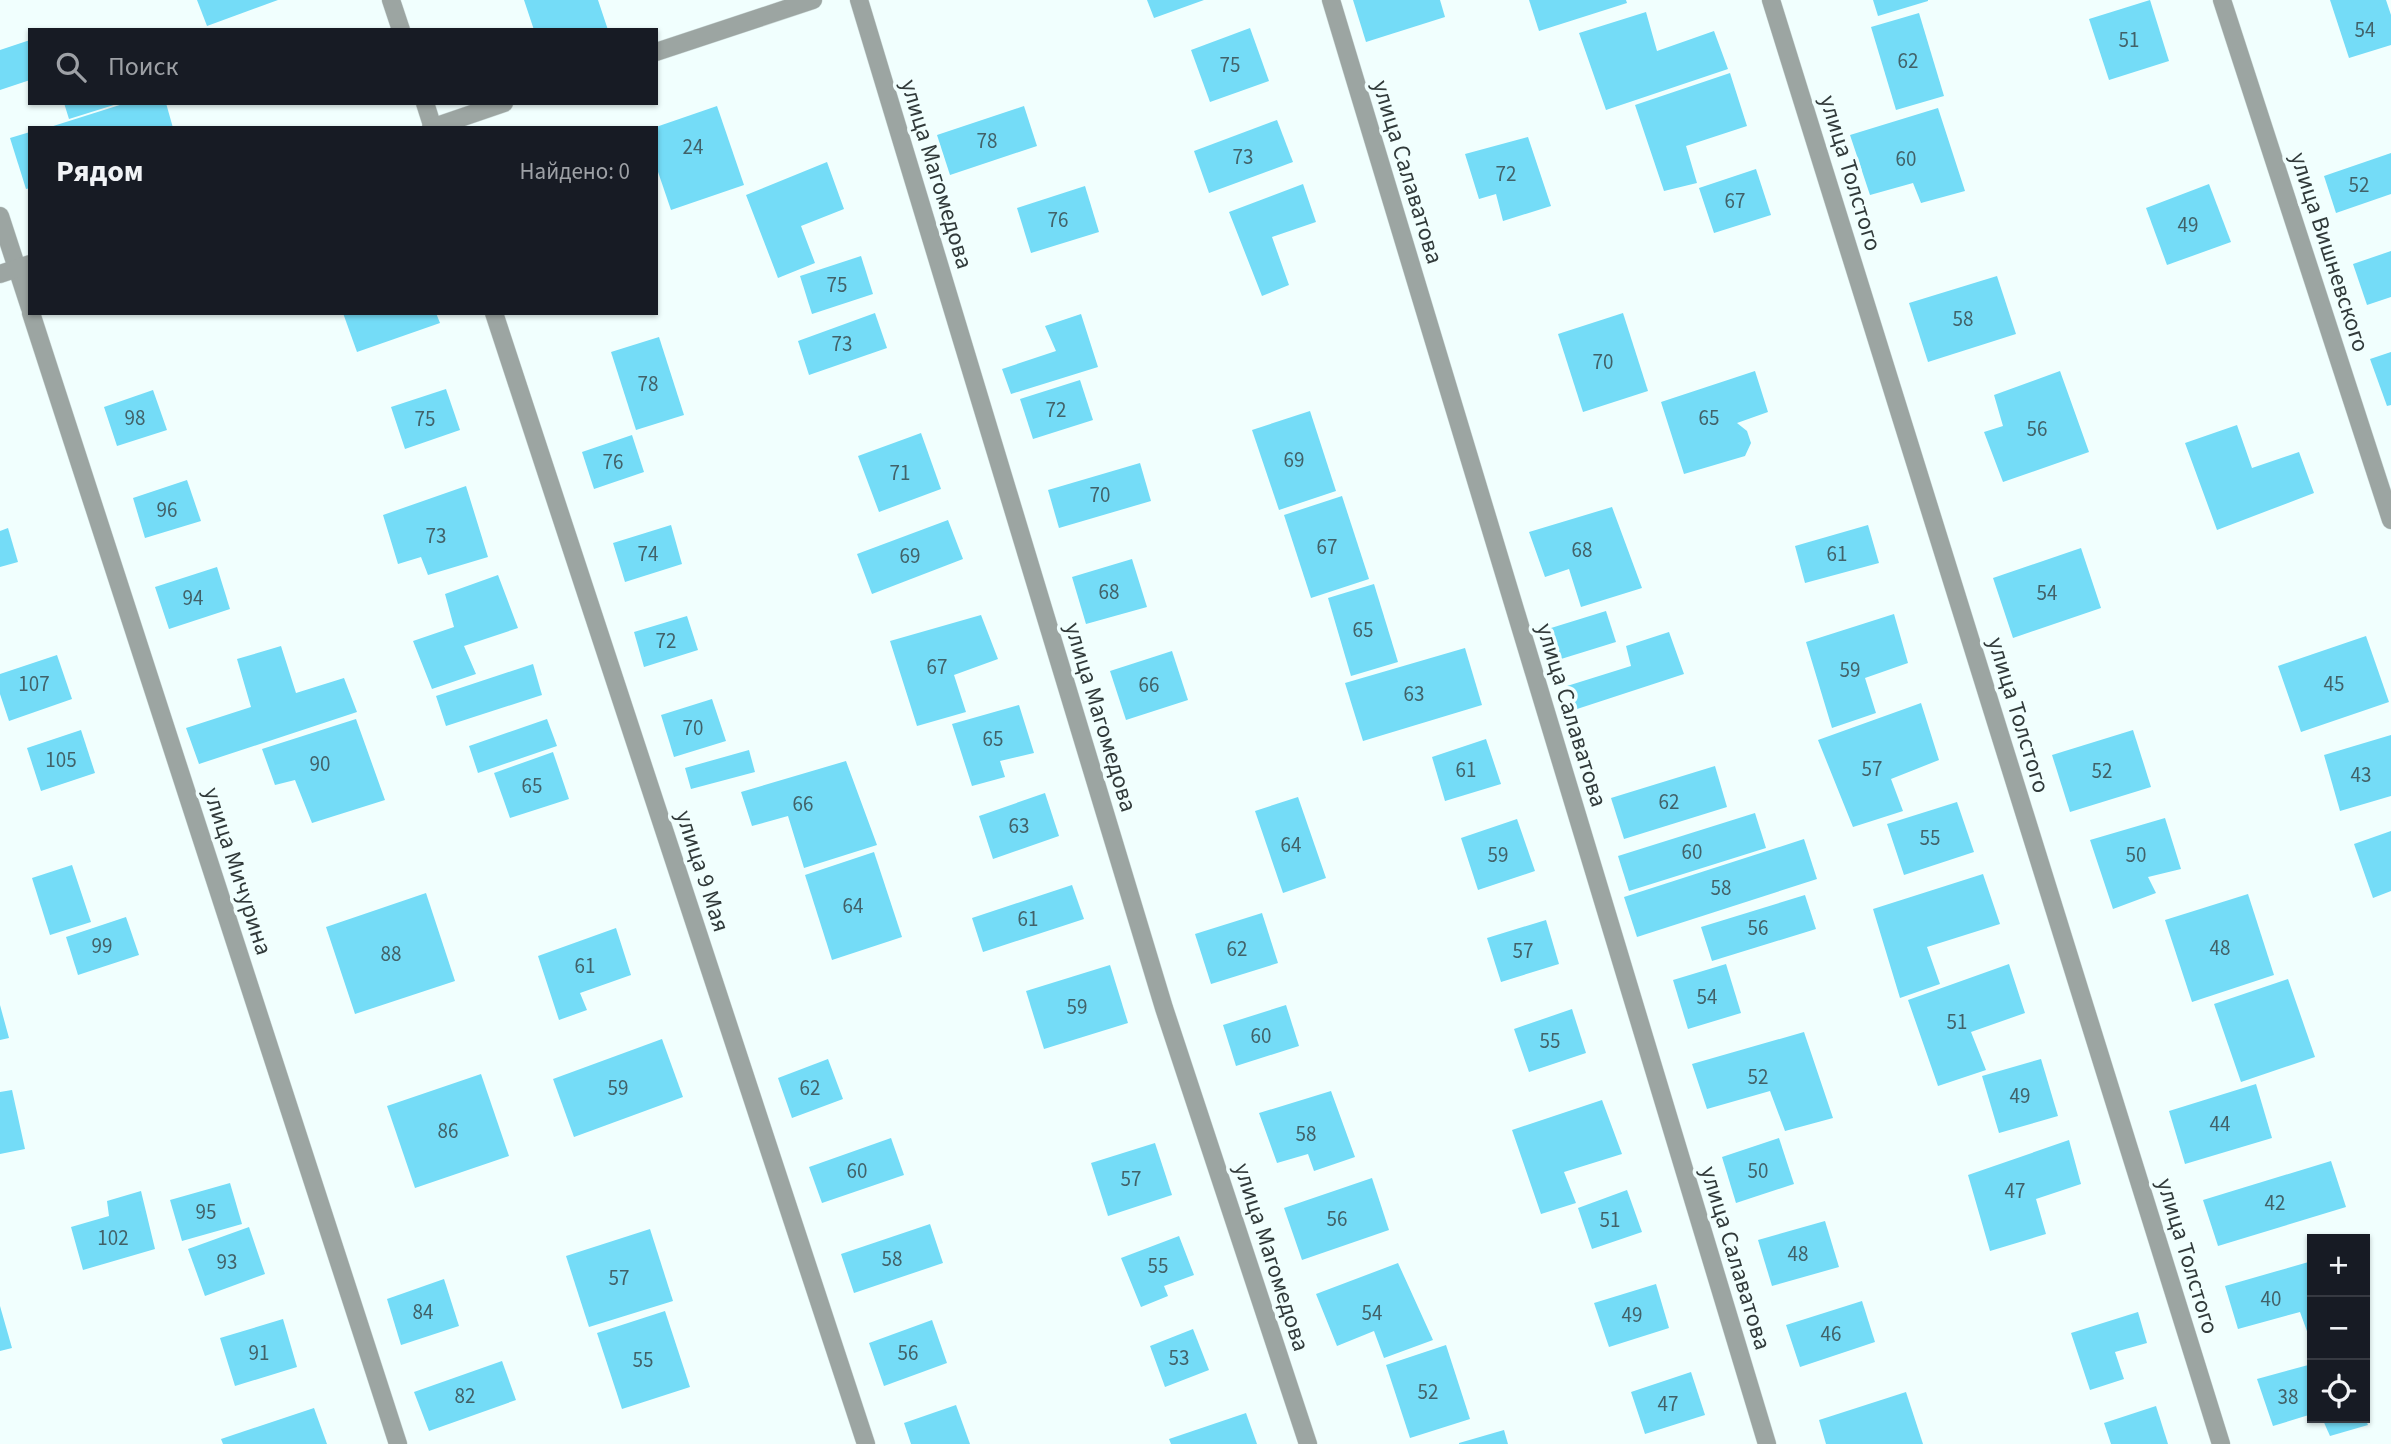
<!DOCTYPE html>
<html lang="ru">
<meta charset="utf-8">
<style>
body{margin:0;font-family:"Source Sans 3",sans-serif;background:#20242c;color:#f1f3f6}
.controls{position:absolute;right:21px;bottom:21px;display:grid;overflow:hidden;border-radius:0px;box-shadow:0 2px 5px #0004}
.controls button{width:63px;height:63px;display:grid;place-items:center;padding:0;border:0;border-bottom:2px solid #363941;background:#171b24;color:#f1f3f6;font:35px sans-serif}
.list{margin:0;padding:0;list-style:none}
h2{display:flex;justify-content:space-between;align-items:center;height:91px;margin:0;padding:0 28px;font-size:30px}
h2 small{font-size:23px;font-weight:400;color:#9ea1a6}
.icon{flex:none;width:38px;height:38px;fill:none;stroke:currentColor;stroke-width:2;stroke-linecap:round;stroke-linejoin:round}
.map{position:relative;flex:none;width:2391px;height:1444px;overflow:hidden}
.search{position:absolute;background:#171b24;box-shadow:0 2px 5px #0004;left:28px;top:28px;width:630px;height:77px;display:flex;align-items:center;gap:18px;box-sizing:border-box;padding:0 24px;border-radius:0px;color:#9ea1a6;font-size:26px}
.panel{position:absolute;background:#171b24;box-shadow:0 2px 5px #0004;left:28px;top:126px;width:630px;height:189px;border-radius:0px}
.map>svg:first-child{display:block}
.building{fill:#74dcf7}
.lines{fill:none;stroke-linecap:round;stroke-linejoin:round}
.street-casing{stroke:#cedcdb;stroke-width:19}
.street{stroke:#9ca5a2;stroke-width:18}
.labels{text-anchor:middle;stroke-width:7;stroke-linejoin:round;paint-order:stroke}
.number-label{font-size:21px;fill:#426269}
.street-label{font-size:24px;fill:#313a3a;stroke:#f1fffe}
</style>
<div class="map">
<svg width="2391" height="1444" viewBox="0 0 2391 1444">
<rect width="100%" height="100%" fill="#f1fffe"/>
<g class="building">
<polygon points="197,0 278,0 207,26"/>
<polygon points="524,0 598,0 608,30 534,30"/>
<polygon points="1147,0 1204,0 1154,18"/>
<polygon points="1353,0 1440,0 1445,17 1366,42"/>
<polygon points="1529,0 1626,0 1627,3 1539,31"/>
<polygon points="1873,0 1928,0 1928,1 1878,16"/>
<polygon points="2150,0 2169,61 2109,80 2089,19"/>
<polygon points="2330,0 2386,0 2391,15 2391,45 2349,58"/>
<polygon points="1646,12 1657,51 1714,31 1728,69 1606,110 1579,33"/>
<polygon points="1919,13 1944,96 1896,110 1871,27"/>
<polygon points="1250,28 1269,81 1210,102 1191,50"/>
<polygon points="30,40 30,80 0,90 0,50"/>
<polygon points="1730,73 1747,126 1686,146 1697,183 1664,191 1635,105"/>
<polygon points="64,103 116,103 117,104 69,119"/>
<polygon points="126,103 166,103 173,128 47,128"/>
<polygon points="717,106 744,185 671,210 656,166 656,127"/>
<polygon points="1024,106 1037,146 950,175 937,135"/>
<polygon points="1938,108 1965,191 1921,203 1913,183 1870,195 1850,135"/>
<polygon points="1277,120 1293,162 1209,193 1194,151"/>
<polygon points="30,132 30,188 26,189 10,138"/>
<polygon points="1528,137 1551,206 1503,221 1496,194 1479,199 1465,154"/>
<polygon points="2391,153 2391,194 2336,213 2324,176"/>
<polygon points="827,162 844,209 801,226 815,263 778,278 746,195"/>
<polygon points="1756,169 1771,215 1714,233 1699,188"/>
<polygon points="1303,184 1316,222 1272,237 1289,285 1262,296 1229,212"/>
<polygon points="2209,184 2231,242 2167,265 2146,208"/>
<polygon points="1085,186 1099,232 1031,253 1017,208"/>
<polygon points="2391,251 2391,297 2367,305 2353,264"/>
<polygon points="861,256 873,294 812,314 800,276"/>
<polygon points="1997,276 2016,334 1928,362 1909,303"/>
<polygon points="343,313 436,313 440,323 357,352"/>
<polygon points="875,313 887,348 809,375 798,341"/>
<polygon points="1623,313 1648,391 1583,412 1558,334"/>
<polygon points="1081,314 1098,367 1011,394 1002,369 1056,351 1045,326"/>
<polygon points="659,337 684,415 636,430 611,352"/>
<polygon points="2391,352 2391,405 2387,406 2370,359"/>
<polygon points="1755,371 1768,412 1737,423 1747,431 1751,443 1745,456 1684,474 1661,402"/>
<polygon points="2060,371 2089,452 2003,482 1984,432 2003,426 1994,395"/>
<polygon points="1080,380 1093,420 1033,439 1020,399"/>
<polygon points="446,389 460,430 405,449 391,407"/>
<polygon points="153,390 167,430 117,446 104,407"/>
<polygon points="1310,411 1336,491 1279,510 1252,430"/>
<polygon points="2237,425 2252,468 2299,452 2314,493 2217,530 2185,443"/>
<polygon points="921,433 941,489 879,512 858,456"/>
<polygon points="632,435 644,472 594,489 582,452"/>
<polygon points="1140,463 1151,501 1059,528 1048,490"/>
<polygon points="187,480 201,521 145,538 133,498"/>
<polygon points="466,486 488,557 428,575 421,557 398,564 383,515"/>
<polygon points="1342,496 1369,579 1311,598 1284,515"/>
<polygon points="1612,507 1642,588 1581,607 1569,569 1545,577 1529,532"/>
<polygon points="948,520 963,559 872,594 857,554"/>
<polygon points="671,525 682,564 625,582 613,543"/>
<polygon points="1868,525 1879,563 1805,583 1795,546"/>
<polygon points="8,528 18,562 0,567 0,531"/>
<polygon points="2081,548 2101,608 2013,638 1993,578"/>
<polygon points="1132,559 1147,607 1086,624 1072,577"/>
<polygon points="217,567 230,609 169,629 155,587"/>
<polygon points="498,575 518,628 464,646 476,674 432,689 413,641 454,627 445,594"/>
<polygon points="1374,584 1398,662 1351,676 1328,598"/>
<polygon points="1606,611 1616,642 1561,659 1551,628"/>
<polygon points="1894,614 1908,663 1865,678 1876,713 1832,728 1806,642"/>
<polygon points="981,615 998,659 954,675 966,712 917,726 890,641"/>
<polygon points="687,616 698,650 644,667 634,632"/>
<polygon points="1669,632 1684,674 1574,710 1567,686 1631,666 1626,646"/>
<polygon points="2366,636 2389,702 2301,732 2278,666"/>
<polygon points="281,646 296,693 344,678 357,712 199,764 186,728 251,707 237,659"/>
<polygon points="1465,648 1482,705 1363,741 1345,683"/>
<polygon points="1172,651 1188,700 1126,720 1110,671"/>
<polygon points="57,655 72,699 9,721 0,694 0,674"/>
<polygon points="533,664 542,695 446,726 436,696"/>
<polygon points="712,699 726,741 674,757 661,715"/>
<polygon points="1921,703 1939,760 1891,779 1903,811 1853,827 1818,740"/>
<polygon points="1019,705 1034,753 1000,761 1005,777 972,786 952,724"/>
<polygon points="356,719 385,800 312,823 295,780 275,785 262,749"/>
<polygon points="547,719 557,746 478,773 469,746"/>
<polygon points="81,730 95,773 41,791 27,748"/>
<polygon points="2133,730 2151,787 2070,812 2052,755"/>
<polygon points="2391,735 2391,796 2340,811 2324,755"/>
<polygon points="1486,739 1501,784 1445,801 1432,757"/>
<polygon points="749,750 755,772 691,789 685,768"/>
<polygon points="553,752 569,799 510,818 494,773"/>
<polygon points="846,761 877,845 804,868 788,816 752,826 741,792"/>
<polygon points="1715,766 1727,807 1624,839 1611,798"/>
<polygon points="1045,793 1059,836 993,859 979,816"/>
<polygon points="1298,797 1326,878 1283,893 1255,811"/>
<polygon points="1957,802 1974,852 1904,875 1887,824"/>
<polygon points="1755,813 1766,848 1629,891 1618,856"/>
<polygon points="2165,818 2181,869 2148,877 2156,893 2113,909 2090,840"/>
<polygon points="1517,819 1535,871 1478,890 1461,838"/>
<polygon points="2391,831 2391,891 2373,898 2354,844"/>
<polygon points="1804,839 1817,879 1637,937 1624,897"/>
<polygon points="874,852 902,937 832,960 805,875"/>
<polygon points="72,865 91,922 50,935 32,878"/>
<polygon points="1983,874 2000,924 1927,947 1940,984 1900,998 1873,909"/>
<polygon points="1072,885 1084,919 983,952 972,918"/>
<polygon points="426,893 455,981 355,1014 326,927"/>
<polygon points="2248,894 2274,975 2192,1002 2165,920"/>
<polygon points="1805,895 1816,929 1712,961 1701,927"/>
<polygon points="1262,913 1278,963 1211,984 1195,934"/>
<polygon points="126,917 139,955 78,975 66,937"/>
<polygon points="1546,920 1559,964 1501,982 1487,938"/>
<polygon points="616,928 631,975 580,993 587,1010 559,1020 538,956"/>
<polygon points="1726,964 1741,1013 1688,1029 1673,980"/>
<polygon points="2009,964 2025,1013 1971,1032 1986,1070 1938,1086 1908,1000"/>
<polygon points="1110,965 1128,1023 1044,1049 1026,991"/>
<polygon points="2288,979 2315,1057 2241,1082 2214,1004"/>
<polygon points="0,1005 9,1038 0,1040"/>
<polygon points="1286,1005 1299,1046 1236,1066 1223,1025"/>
<polygon points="1572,1009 1586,1053 1529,1072 1514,1029"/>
<polygon points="1804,1032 1833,1118 1785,1131 1770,1091 1707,1109 1692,1064"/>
<polygon points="662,1039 683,1097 574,1137 553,1079"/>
<polygon points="828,1059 843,1099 792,1118 778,1078"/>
<polygon points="2041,1059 2058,1116 1999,1133 1982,1076"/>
<polygon points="481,1074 509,1156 415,1188 387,1106"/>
<polygon points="2256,1084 2272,1138 2185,1164 2169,1111"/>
<polygon points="12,1090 25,1149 0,1154 0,1092"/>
<polygon points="1331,1091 1355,1157 1314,1171 1308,1154 1277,1163 1259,1113"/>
<polygon points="1602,1100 1622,1154 1564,1172 1576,1203 1541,1214 1512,1130"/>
<polygon points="891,1138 904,1175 822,1203 809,1167"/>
<polygon points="1779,1138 1794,1184 1736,1203 1722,1157"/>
<polygon points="2069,1140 2081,1184 2036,1199 2046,1234 1990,1251 1968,1175"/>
<polygon points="1155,1143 1172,1195 1108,1216 1091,1163"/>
<polygon points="2331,1161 2346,1207 2218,1246 2203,1200"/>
<polygon points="1372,1178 1389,1230 1302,1260 1284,1208"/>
<polygon points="230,1183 242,1224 182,1241 170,1200"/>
<polygon points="1627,1190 1642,1232 1592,1249 1578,1208"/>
<polygon points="141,1191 155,1249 83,1270 71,1227 109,1216 107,1201"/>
<polygon points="1825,1221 1839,1267 1772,1286 1758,1240"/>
<polygon points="930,1224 943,1263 854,1293 841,1254"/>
<polygon points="249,1227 265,1274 205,1296 188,1249"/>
<polygon points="650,1229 673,1301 589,1327 566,1256"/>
<polygon points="1179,1236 1194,1275 1164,1286 1168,1296 1141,1307 1121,1258"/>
<polygon points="2312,1261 2312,1345 2300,1312 2238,1329 2225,1286"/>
<polygon points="1398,1263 1433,1340 1384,1358 1374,1331 1337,1346 1316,1294"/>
<polygon points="444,1279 459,1326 401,1345 387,1299"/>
<polygon points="1656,1284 1669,1328 1609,1347 1594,1303"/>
<polygon points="1862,1301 1875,1342 1800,1367 1786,1325"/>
<polygon points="0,1306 12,1348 0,1351"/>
<polygon points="665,1311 690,1387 622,1409 597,1333"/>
<polygon points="2138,1312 2147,1343 2115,1352 2124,1379 2090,1390 2071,1333"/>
<polygon points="283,1319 297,1367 235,1386 220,1338"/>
<polygon points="932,1320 947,1363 884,1386 869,1343"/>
<polygon points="1193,1329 1209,1370 1165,1387 1150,1346"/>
<polygon points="1446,1345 1470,1419 1410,1438 1386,1365"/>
<polygon points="502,1361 516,1400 429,1431 414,1392"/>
<polygon points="2312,1364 2312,1414 2273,1426 2257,1379"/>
<polygon points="1691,1372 1705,1415 1645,1434 1631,1392"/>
<polygon points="1906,1392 1923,1444 1826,1444 1819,1420"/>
<polygon points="956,1405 970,1444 911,1444 904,1423"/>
<polygon points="2156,1406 2168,1444 2111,1444 2104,1423"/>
<polygon points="314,1408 327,1444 223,1444 221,1439"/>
<polygon points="1246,1413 1257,1444 1171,1444 1169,1439"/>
<polygon points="2322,1418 2365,1418 2368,1425 2330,1436"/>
<polygon points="1504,1430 1508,1444 1459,1444 1459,1443"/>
</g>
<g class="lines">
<defs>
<g id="street">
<polyline points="391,0 401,30"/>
<polyline points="859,0 1164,1008 1308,1444"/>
<polyline points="1331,0 1767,1444"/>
<polyline points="1771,0 2221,1444"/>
<polyline points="2222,0 2391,520"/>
<polyline points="656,52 813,0"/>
<polyline points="425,103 433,128"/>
<polyline points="431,128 504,103"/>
<polyline points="0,216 30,308"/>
<polyline points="0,274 30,264"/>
<polyline points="31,313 398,1444"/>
<polyline points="494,313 866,1444"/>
</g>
</defs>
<use href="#street" class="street-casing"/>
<use href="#street" class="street"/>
</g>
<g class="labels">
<g class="number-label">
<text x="2365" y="37">54</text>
<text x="2129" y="47">51</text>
<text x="1908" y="68">62</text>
<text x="1230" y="72">75</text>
<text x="987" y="148">78</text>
<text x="693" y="154">24</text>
<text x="1243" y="164">73</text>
<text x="1906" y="166">60</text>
<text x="1506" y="181">72</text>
<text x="2359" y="192">52</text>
<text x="1735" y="208">67</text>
<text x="1058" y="227">76</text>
<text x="2188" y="232">49</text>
<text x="837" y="292">75</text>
<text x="1963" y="326">58</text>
<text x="842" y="351">73</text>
<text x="1603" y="369">70</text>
<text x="648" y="391">78</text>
<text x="1056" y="417">72</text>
<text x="135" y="425">98</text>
<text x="1709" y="425">65</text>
<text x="425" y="426">75</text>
<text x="2037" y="436">56</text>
<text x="1294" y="467">69</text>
<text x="613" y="469">76</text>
<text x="900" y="480">71</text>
<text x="1100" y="502">70</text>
<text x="167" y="517">96</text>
<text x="436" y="543">73</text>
<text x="1327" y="554">67</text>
<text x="1582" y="557">68</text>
<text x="648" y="561">74</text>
<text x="1837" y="561">61</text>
<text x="910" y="563">69</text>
<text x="1109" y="599">68</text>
<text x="2047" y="600">54</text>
<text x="193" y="605">94</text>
<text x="1363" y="637">65</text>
<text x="666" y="648">72</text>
<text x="937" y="674">67</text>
<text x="1850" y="677">59</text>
<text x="34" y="691">107</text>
<text x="2334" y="691">45</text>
<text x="1149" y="692">66</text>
<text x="1414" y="701">63</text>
<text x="693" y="735">70</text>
<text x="993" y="746">65</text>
<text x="61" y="767">105</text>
<text x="320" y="771">90</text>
<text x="1872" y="776">57</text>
<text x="1466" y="777">61</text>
<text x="2102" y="778">52</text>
<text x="2361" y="782">43</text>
<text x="532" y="793">65</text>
<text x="1669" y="809">62</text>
<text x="803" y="811">66</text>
<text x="1019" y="833">63</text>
<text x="1930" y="845">55</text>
<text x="1291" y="852">64</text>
<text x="1692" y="859">60</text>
<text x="1498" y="862">59</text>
<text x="2136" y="862">50</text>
<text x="1721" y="895">58</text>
<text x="853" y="913">64</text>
<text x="1028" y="926">61</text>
<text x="1758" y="935">56</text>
<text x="102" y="953">99</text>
<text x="2220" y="955">48</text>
<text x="1237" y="956">62</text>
<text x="1523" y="958">57</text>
<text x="391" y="961">88</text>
<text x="585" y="973">61</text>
<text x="1707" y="1004">54</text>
<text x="1077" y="1014">59</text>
<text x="1957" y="1029">51</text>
<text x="1261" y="1043">60</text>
<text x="1550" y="1048">55</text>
<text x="1758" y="1084">52</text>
<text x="618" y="1095">59</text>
<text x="810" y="1095">62</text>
<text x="2020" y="1103">49</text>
<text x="2220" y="1131">44</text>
<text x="448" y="1138">86</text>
<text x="1306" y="1141">58</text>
<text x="857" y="1178">60</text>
<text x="1758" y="1178">50</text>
<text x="1131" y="1186">57</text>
<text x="2015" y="1198">47</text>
<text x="2275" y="1210">42</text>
<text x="206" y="1219">95</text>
<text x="1337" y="1226">56</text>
<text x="1610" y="1227">51</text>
<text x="113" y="1245">102</text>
<text x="1798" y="1261">48</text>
<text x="892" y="1266">58</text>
<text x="227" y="1269">93</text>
<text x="1158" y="1273">55</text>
<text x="619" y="1285">57</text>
<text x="2271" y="1306">40</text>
<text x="423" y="1319">84</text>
<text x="1372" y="1320">54</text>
<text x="1632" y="1322">49</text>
<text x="1831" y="1341">46</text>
<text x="259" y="1360">91</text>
<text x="908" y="1360">56</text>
<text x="1179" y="1365">53</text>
<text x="643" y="1367">55</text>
<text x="1428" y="1399">52</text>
<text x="465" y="1403">82</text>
<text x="2288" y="1404">38</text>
<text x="1668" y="1411">47</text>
</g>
<g class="street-label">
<text transform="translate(1408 172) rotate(73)" y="8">улица Салаватова</text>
<text transform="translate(1851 173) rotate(73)" y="8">улица Толстого</text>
<text transform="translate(937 174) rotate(73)" y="8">улица Магомедова</text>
<text transform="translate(2330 252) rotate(72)" y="8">улица Вишневского</text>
<text transform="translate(1572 715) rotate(73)" y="8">улица Салаватова</text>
<text transform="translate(2019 715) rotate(73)" y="8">улица Толстого</text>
<text transform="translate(1101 717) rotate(73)" y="8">улица Магомедова</text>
<text transform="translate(238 871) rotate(72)" y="8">улица Мичурина</text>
<text transform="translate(703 871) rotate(72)" y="8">улица 9 Мая</text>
<text transform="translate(2188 1256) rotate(73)" y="8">улица Толстого</text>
<text transform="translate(1272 1257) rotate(72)" y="8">улица Магомедова</text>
<text transform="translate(1736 1258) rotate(73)" y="8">улица Салаватова</text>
</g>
</g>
</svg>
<div class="controls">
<button>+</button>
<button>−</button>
<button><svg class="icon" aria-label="locate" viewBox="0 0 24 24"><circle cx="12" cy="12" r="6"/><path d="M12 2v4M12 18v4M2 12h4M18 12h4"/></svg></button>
</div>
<div class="search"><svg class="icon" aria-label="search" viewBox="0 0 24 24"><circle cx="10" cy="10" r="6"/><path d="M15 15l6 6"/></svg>Поиск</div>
<section class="panel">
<h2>Рядом<small>Найдено: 0</small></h2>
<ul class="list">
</ul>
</section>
</div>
